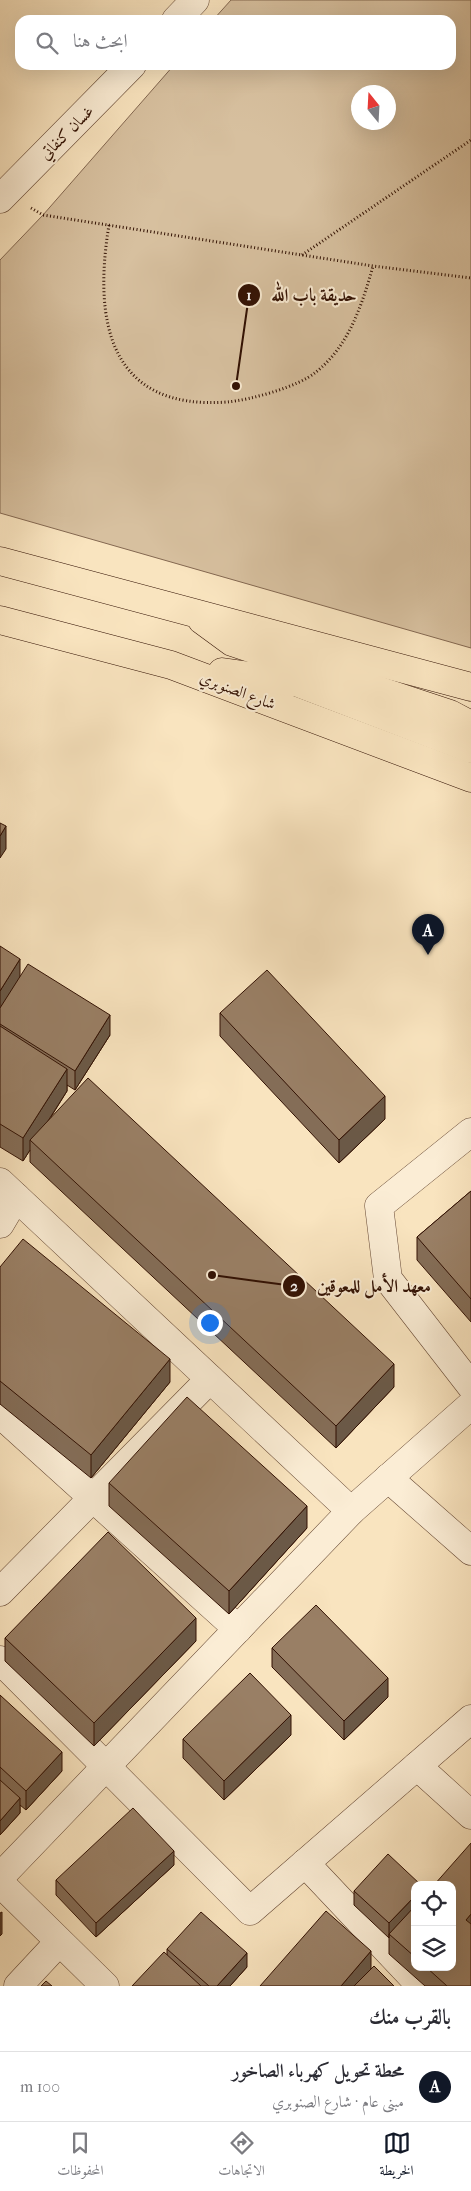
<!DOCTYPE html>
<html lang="ar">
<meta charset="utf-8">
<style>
body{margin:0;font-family:"IM FELL French Canon",Amiri,serif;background:#f7f7f7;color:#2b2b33;direction:rtl}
.controls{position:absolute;right:15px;bottom:15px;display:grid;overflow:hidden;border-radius:10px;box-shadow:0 5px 20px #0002}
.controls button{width:45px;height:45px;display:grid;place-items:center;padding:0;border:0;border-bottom:1px solid #e1e1e2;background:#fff;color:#2b2b33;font:25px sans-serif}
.compass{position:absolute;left:351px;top:85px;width:45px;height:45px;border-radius:50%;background:#fff;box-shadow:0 5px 20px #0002;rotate:342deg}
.you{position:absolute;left:209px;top:1322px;width:18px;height:18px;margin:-12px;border:4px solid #fff;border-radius:50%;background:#1a73e8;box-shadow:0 0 0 8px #1a73e833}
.badge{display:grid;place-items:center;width:32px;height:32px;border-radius:50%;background:#111827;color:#fff;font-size:16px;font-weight:700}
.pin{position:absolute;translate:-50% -41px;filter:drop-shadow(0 1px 2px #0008)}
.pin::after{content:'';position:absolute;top:26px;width:18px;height:15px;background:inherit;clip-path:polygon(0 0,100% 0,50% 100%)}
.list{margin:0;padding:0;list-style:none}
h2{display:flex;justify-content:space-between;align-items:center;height:65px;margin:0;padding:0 20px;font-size:21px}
h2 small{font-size:16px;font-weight:400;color:#7c7c81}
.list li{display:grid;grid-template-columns:32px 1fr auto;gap:15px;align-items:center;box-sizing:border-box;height:70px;padding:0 20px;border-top:1px solid #e1e1e2}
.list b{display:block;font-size:19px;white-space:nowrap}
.list p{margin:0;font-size:16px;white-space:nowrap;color:#7c7c81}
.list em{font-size:16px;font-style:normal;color:#7c7c81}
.icon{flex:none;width:28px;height:28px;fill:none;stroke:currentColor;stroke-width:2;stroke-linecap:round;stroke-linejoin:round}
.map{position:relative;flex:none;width:471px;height:1986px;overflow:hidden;direction:ltr}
.search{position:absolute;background:#fff;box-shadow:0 5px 20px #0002;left:15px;right:15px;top:15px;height:55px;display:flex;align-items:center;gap:12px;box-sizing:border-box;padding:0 18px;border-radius:15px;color:#7c7c81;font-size:19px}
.sheet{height:135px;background:#fff}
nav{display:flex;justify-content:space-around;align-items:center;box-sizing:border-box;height:70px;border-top:1px solid #e1e1e2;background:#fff;font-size:14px;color:#7c7c81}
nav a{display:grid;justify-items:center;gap:2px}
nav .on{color:#111827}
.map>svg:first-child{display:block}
.green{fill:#d7c09f;stroke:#846851;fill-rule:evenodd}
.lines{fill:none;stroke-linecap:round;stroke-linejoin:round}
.minor-casing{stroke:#644632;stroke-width:29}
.major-casing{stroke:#321103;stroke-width:29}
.path{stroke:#321103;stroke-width:3;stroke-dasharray:1 2.5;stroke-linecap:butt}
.minor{stroke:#fbedd5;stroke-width:28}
.major{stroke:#f9e4bf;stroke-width:28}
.wall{fill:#846d57;stroke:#321103}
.shaded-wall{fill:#6b5947;stroke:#321103}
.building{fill:#997f65;stroke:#321103}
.labels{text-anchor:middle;stroke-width:4;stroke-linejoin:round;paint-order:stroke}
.street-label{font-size:16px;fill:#321103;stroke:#fbedd5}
.leader{fill:none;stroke:#321103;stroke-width:2}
.callout-dot{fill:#321103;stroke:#fbedd5;stroke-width:2}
.mark-label{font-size:15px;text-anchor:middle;font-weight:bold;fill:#fff}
.callout-label{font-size:18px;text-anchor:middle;font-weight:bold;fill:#321103;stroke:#fbedd5;stroke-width:4;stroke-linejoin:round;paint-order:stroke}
</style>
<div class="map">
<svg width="471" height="1986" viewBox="0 0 471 1986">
<rect width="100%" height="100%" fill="#f9e4bf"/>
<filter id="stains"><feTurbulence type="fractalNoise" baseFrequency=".004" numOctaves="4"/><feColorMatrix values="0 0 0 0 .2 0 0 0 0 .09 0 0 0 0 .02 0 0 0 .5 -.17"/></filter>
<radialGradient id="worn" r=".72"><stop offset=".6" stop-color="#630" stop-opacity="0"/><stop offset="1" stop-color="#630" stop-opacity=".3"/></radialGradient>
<path class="green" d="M231 0H471V648L0 513V260L43 215 174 65H451V20H213ZM358 92H388V122H358Z"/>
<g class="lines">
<defs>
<g id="minor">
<polyline points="176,20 195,0"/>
<polyline points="0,199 132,65"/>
<polyline points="471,1132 379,1206 388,1279 471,1386"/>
<polyline points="0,1182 351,1511"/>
<polyline points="0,1224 16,1197"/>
<polyline points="0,1414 238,1629"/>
<polyline points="388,1478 471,1551"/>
<polyline points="0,1592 210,1379"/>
<polyline points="0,1660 250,1911 471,1719"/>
<polyline points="417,1766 471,1815"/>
<polyline points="305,1863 421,1986"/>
<polyline points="0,1877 351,1511 471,1405"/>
<polyline points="0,1883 105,1986"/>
<polyline points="18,1986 59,1942"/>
</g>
<g id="major">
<polyline points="0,561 471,687"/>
<polyline points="0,620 171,665 471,778"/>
<polyline points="202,620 232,642 450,714 471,725"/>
<polyline points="222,672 298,683 471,749"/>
</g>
</defs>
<use href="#minor" class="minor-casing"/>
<use href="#major" class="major-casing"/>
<g class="path">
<polyline points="31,208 43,215 373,266 471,278"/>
<path d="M109 225C93 321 109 411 227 402 250 400 298 387 316 372 349 346 362 305 373 266"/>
<polyline points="302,255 471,140"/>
</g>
<use href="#minor" class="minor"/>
<use href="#major" class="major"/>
</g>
<g class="wall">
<polygon points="0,946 20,976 110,1035 75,1090 67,1085 67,1091 51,1117 394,1387 336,1448 30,1162 30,1150 23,1161 0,1147"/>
<polygon points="220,1013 385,1119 339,1163 220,1036"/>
<polygon points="471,1191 471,1322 417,1260 417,1237"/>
<polygon points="0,1267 170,1382 91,1478 0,1404"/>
<polygon points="109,1483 307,1528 229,1614 109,1506"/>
<polygon points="5,1638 196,1641 94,1746 5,1661"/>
<polygon points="272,1648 388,1697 344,1740 272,1667"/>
<polygon points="0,1695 62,1771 26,1810 20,1805 20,1813 0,1835"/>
<polygon points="291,1735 224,1800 183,1758 183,1739"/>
<polygon points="174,1865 96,1937 56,1895 56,1880"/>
<polygon points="415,1885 415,1967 452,1967 471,1986 425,1986 389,1954 389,1938 354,1905 354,1891"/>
<polygon points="167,1949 247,1967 230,1986 132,1986 167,1955"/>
</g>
<g class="shaded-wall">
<polygon points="6,826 6,849 0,858 0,836"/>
<polygon points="20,959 20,981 0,1014 0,991"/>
<polygon points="110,1015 110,1035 75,1090 75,1071"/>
<polygon points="67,1069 67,1091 34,1143 30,1140 30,1150 23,1161 23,1138"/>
<polygon points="385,1096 385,1119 339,1163 339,1140"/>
<polygon points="170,1359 170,1382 91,1478 91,1455"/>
<polygon points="394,1364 394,1387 336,1448 336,1426"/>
<polygon points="307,1506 307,1528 229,1614 229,1591"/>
<polygon points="196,1618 196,1641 94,1746 94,1723"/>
<polygon points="388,1678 388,1697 344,1740 344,1721"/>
<polygon points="291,1715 291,1735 224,1800 224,1781"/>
<polygon points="62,1752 62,1771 26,1810 26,1791"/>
<polygon points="20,1798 20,1813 0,1835 0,1821"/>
<polygon points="174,1851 174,1865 96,1937 96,1923"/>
<polygon points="415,1896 415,1911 389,1934 389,1938 389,1923"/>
<polygon points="2,1912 2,1934 0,1936 0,1913"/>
<polygon points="471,1914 471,1933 466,1920"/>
<polygon points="371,1951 371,1970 358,1986 341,1986"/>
<polygon points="247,1953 247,1967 230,1986 217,1986"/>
</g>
<g class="building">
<polygon points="0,823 6,826 0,836"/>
<polygon points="0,946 20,959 0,991"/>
<polygon points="28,964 110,1015 75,1071 0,1024 0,1008"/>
<polygon points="267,970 385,1096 339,1140 220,1013"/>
<polygon points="0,1026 67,1069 23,1138 0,1124"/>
<polygon points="88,1078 394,1364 336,1426 30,1140"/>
<polygon points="471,1191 471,1299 417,1237"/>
<polygon points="23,1239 170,1359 91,1455 0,1381 0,1267"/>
<polygon points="187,1397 307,1506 229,1591 109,1483"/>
<polygon points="108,1532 196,1618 94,1723 5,1638"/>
<polygon points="316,1605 388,1678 344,1721 272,1648"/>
<polygon points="250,1673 291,1715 224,1781 183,1739"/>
<polygon points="0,1695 62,1752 26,1791 0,1767"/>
<polygon points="0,1780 20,1798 0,1821"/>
<polygon points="133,1808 174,1851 96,1923 56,1880"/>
<polygon points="471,1843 471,1914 466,1920 471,1924 471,1986 447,1986 426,1967 452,1967 452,1885 434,1885"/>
<polygon points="388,1854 421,1885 415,1885 415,1896 389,1923 354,1891"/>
<polygon points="415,1906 415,1957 389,1934"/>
<polygon points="326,1911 371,1951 341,1986 260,1986"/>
<polygon points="201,1912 247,1953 217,1986 209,1986 167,1949"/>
<polygon points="164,1952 201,1986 132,1986"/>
<polygon points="374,1966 394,1986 354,1986"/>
<polygon points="46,1981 52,1986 41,1986"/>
</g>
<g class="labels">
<g class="street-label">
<text transform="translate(66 132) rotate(-45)" y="6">غسان كنفاتي</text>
<text transform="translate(238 690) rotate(21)" y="6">شارع الصنوبري</text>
</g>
</g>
<path class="leader" d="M236 386L249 295M212 1275L294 1286"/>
<g class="callout-dot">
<circle cx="236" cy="386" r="5"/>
<circle cx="212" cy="1275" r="5"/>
<circle cx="249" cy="295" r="12"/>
<circle cx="294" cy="1286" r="12"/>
</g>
<g class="mark-label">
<text x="249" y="300">1</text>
<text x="294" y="1291">2</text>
</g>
<g class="callout-label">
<text x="314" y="301">حديقة باب الله</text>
<text x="374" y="1292">معهد الأمل للمعوقين</text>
</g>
<rect width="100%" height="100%" filter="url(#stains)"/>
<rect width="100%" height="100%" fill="url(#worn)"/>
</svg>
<div class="controls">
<button><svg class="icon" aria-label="locate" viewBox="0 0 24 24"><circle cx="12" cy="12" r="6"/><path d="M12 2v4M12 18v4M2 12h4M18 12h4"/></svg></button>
<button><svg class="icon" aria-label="layers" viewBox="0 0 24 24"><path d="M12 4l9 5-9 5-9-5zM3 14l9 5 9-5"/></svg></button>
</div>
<svg class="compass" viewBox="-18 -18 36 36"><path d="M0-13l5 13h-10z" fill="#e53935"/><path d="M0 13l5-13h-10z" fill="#7c7c81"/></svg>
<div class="you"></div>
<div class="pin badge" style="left:428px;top:955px">A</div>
<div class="search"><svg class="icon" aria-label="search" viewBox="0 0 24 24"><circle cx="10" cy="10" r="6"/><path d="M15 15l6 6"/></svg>ابحث هنا</div>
</div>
<section class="sheet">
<h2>بالقرب منك<small></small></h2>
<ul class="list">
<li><span class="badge">A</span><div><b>محطة تحويل كهرباء الصاخور</b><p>مبنى عام · شارع الصنوبري</p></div><em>100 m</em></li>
</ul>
</section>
<nav>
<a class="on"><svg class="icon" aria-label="map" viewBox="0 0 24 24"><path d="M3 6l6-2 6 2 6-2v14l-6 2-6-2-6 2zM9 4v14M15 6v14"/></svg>الخريطة</a>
<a><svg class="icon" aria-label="directions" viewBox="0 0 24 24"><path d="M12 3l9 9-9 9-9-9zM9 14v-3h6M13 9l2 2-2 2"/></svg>الاتجاهات</a>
<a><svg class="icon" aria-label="saved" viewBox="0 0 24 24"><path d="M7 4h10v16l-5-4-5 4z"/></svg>المحفوظات</a>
</nav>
